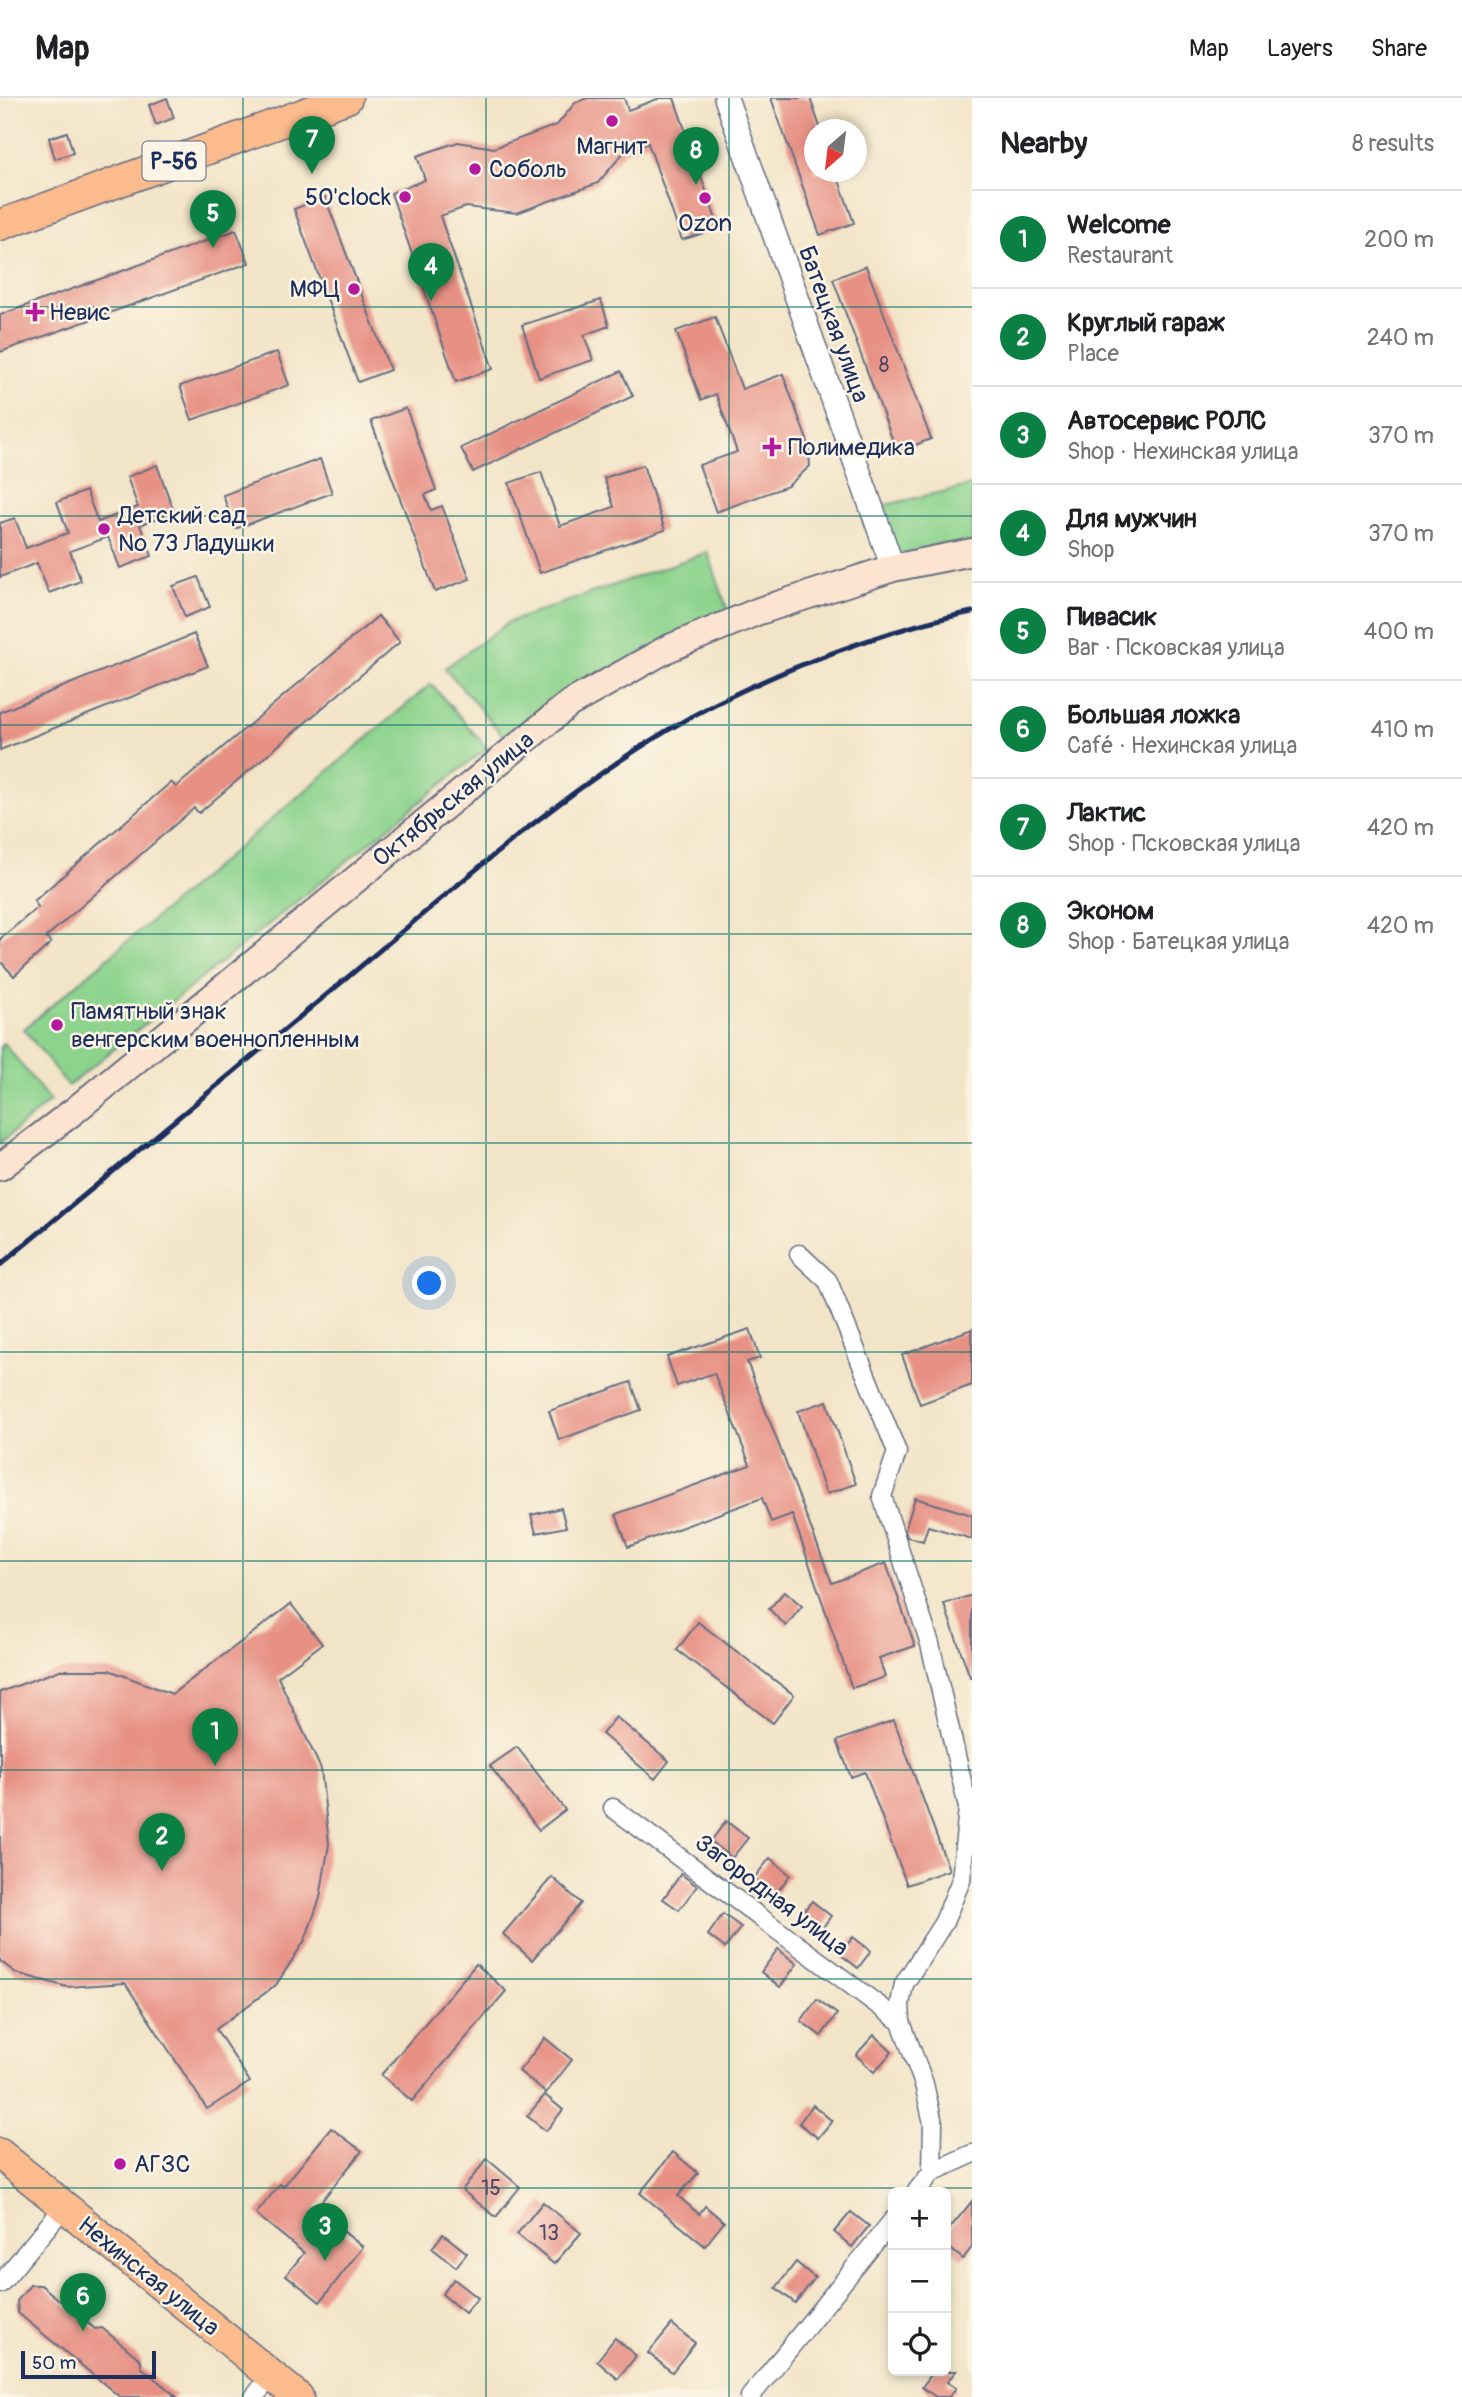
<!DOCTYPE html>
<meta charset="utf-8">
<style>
body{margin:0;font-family:Pangolin,sans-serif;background:#f2f2f2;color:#202124}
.controls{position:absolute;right:21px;bottom:21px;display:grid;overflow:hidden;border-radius:10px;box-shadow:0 4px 10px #0003}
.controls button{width:63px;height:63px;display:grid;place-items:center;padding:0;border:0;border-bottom:2px solid #e0e0e0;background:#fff;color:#202124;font:35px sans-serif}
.compass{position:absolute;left:804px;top:21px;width:63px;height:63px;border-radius:50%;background:#fff;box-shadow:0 4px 10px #0003;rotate:208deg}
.scale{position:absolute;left:21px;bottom:18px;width:135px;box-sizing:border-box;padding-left:7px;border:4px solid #1b2f5e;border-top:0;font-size:19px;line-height:24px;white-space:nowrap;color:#1b2f5e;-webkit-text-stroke:5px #fcf5e5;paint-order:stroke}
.you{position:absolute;left:430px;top:1186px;width:24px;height:24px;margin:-18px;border:5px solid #fff;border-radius:50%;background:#1a73e8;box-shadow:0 0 0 10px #1a73e833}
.badge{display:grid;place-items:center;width:46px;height:46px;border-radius:50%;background:#0b8043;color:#fff;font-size:23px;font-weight:700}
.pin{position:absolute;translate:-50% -58px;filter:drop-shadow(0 2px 4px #0008)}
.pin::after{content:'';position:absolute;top:37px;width:24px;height:21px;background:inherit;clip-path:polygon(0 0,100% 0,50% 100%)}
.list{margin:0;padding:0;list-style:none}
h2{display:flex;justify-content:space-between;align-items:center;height:91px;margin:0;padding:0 28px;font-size:30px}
h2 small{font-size:23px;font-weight:400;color:#757577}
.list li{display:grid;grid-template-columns:46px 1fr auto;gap:21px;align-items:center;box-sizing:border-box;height:98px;padding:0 28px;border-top:2px solid #e0e0e0}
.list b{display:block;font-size:26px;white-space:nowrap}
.list p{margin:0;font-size:23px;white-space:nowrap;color:#757577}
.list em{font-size:23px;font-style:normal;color:#757577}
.icon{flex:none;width:38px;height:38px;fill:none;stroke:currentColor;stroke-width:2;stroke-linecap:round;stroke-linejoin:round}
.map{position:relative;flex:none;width:972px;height:2299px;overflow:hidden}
header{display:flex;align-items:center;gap:42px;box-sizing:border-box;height:98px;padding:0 35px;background:#fff;border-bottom:2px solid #e0e0e0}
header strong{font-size:33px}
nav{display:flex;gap:38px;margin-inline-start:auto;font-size:24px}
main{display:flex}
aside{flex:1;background:#fff}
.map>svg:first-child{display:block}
.green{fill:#8cd38d;stroke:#548176;stroke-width:2}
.building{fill:#e79184}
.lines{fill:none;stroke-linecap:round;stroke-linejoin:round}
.minor-casing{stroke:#666e83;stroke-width:21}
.tertiary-casing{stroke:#666e83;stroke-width:26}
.secondary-casing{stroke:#666e83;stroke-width:30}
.primary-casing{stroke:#666e83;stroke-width:33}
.minor{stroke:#fff;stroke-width:18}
.tertiary{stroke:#fff;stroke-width:23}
.secondary{stroke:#fde4d1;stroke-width:26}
.primary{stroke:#fbbb8d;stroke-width:30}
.rail{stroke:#1b2f5e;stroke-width:5}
.grid{fill:none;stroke:#0f766e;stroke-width:2;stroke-opacity:0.55}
.poi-dot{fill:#b5179e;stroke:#fcf5e5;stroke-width:2.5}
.labels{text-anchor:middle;stroke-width:5;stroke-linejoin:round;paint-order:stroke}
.number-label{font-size:21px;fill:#4e4868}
.shield{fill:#fcf5e5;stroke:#5e6a86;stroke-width:2}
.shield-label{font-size:23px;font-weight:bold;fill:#1b2f5e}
.poi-label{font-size:24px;fill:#1b2f5e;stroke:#fcf5e5;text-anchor:start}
.street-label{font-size:24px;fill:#1b2f5e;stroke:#fcf5e5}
</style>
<header>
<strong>Map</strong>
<nav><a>Map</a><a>Layers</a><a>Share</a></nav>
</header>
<main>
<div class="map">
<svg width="972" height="2299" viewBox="0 0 972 2299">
<rect width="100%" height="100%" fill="#fcf5e5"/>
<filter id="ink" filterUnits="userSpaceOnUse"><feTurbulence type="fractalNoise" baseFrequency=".0143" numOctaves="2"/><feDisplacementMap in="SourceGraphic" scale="14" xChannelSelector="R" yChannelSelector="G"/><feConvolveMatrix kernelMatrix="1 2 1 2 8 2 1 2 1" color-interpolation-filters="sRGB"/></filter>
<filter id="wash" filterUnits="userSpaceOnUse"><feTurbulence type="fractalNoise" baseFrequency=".00686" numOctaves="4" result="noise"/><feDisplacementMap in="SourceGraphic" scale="28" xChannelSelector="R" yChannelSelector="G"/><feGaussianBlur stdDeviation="1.57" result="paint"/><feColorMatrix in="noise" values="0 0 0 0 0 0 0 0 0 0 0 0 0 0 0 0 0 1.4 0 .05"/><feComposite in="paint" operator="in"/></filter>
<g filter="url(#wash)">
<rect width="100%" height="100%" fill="#f2e4c7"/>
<g class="green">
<polygon points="972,387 972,447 897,463 877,409"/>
<polygon points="708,454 728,514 560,595 506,641 445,570 509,524"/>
<polygon points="431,586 487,650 68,988 24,931"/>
<polygon points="4,945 50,1003 0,1045 0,949"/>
</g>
<g id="blocks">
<g class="building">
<polygon points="167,0 174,20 156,27 149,7"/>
<polygon points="587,0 624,0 628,12 660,0 674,0 719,130 682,142 648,45 625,53 598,85 517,115 466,109 440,118 493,271 456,284 391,95 425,82 417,58 458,44 494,50 557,27 575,5"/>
<polygon points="771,0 810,0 821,32 815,32 815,74 836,74 854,125 820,137"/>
<polygon points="67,34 73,55 55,61 49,40"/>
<polygon points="325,99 390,272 358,284 294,111"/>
<polygon points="236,132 249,165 0,254 0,217"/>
<polygon points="866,168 931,341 897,354 833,181"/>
<polygon points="601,202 609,228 584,237 593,262 539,280 522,227"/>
<polygon points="715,219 742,291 783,276 808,345 810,368 788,388 716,414 699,367 737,354 716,296 701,302 676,233"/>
<polygon points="277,254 289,287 192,322 180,288"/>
<polygon points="621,273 633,298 473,374 461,350"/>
<polygon points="406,310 436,392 425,397 431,412 442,408 470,481 435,494 371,323"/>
<polygon points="320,361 332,395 235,431 223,397"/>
<polygon points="157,367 174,414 140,427 152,458 120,470 108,439 70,453 81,483 49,495 37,465 0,479 0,425 15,420 26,450 68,435 57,404 86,393 98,424 138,409 127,379"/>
<polygon points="643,367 665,432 540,475 509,385 541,374 560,428 614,409 604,380"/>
<polygon points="198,479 210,509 185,519 173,488"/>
<polygon points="378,518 400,544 199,715 194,710 46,839 51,845 14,878 0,863 0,841 38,809 34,803 171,684 176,689"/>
<polygon points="194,536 208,568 0,652 0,614"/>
<polygon points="750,1231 760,1260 747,1264 832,1485 886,1465 915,1548 879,1560 885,1579 852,1590 792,1416 771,1424 762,1400 628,1449 616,1416 750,1367 714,1275 677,1288 667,1259"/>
<polygon points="972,1231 972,1287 920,1306 902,1257"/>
<polygon points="631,1284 641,1312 559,1342 549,1313"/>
<polygon points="827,1303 856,1386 826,1396 798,1313"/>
<polygon points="915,1400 972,1417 972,1441 928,1428 923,1443 907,1439 905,1432"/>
<polygon points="561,1410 566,1429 536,1435 531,1417"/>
<polygon points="785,1493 802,1508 786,1528 769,1511"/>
<polygon points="972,1497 972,1579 970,1579 944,1506"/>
<polygon points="291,1506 322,1546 278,1579 321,1671 329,1746 320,1800 305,1842 276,1887 216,1931 250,1984 207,2011 125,1885 67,1889 16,1875 0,1863 0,1594 60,1572 109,1572 172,1596"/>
<polygon points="698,1524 794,1597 773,1625 677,1552"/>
<polygon points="616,1619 669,1663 655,1681 602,1636"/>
<polygon points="894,1622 949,1772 907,1787 865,1674 851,1679 837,1643"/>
<polygon points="517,1649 565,1712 539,1732 490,1668"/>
<polygon points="726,1723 748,1740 732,1760 711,1743"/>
<polygon points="770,1760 790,1777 775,1797 754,1780"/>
<polygon points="681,1776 697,1788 679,1812 663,1801"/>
<polygon points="552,1779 581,1805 532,1862 503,1836"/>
<polygon points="812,1803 831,1818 818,1836 798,1820"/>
<polygon points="723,1816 741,1829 725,1850 708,1837"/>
<polygon points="853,1839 871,1853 858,1870 840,1856"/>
<polygon points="778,1851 797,1866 780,1889 761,1874"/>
<polygon points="476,1866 506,1893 412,2003 381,1977"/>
<polygon points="817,1901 837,1916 821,1938 801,1923"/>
<polygon points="874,1937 892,1954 874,1974 856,1957"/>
<polygon points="545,1940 572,1962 546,1995 519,1973"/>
<polygon points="545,1997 563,2012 546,2033 527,2018"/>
<polygon points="813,2007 832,2023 818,2040 799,2025"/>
<polygon points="331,2030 362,2053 315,2111 363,2149 320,2204 286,2177 304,2155 256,2116 280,2086 283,2089"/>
<polygon points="673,2054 698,2075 678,2098 699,2116 705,2108 724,2124 705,2148 640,2095"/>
<polygon points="487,2061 520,2089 496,2119 462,2092"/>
<polygon points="972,2103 972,2149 963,2161 946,2147 946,2135"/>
<polygon points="543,2104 581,2135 554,2166 517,2136"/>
<polygon points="851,2114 869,2128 852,2149 834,2134"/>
<polygon points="443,2136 467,2155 456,2169 432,2150"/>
<polygon points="796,2164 815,2180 795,2205 776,2190"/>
<polygon points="454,2181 478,2200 465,2215 442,2196"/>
<polygon points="30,2187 41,2187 95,2231 102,2230 141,2262 141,2269 177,2299 120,2299 18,2215 17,2203"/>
<polygon points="672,2226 695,2245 672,2274 648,2255"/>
<polygon points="615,2240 636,2258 618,2281 597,2263"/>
<polygon points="934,2273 956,2273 947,2284 956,2290 949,2299 936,2299 922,2289"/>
</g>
</g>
</g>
<g filter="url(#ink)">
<use href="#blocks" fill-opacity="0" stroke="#666e83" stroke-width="2"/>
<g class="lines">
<defs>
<g id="minor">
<polyline points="799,1156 828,1183 897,1354 882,1398 930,1546 968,1709 961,1782 944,1824 904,1886 900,1906 901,1924 924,1986 933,2025 932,2074"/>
<polyline points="613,1710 901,1924"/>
<polyline points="916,2094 932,2074 972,2056"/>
<polyline points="0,2186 64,2109"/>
<polyline points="254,2299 271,2278"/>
<polyline points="750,2299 893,2122"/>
</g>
<polyline id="tertiary" points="726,0 893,470"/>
<polyline id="secondary" points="0,1069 74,1013 569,606 667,551 759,513 893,470 972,454"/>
<g id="primary">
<polyline points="0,127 347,0"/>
<polyline points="0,2056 298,2299"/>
</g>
</defs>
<use href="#minor" class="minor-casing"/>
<use href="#tertiary" class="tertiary-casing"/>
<use href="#secondary" class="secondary-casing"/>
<use href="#primary" class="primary-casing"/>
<use href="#minor" class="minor"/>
<use href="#tertiary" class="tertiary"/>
<use href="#secondary" class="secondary"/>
<use href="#primary" class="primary"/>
<path class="rail" d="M0 1167C116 1071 232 975 348 879 451 793 553 701 668 632 751 582 877 533 972 514"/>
</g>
</g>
<path class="grid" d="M243 0V2299M486 0V2299M729 0V2299M0 209H972M0 418H972M0 627H972M0 836H972M0 1045H972M0 1254H972M0 1463H972M0 1672H972M0 1881H972M0 2090H972"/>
<g class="poi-dot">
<circle cx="612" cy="23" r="7"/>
<circle cx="475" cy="71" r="7"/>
<circle cx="405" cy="99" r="7"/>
<circle cx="705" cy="100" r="7"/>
<circle cx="354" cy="191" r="7"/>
<path d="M31.5 203.5h7v7h7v7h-7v7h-7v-7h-7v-7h7z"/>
<path d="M768.5 338.5h7v7h7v7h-7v7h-7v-7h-7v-7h7z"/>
<circle cx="104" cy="431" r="7"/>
<circle cx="57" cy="927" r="7"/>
<circle cx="120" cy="2066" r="7"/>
</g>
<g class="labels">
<g class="number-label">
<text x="884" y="274">8</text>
<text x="491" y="2097">15</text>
<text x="549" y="2142">13</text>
</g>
<rect class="shield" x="142.5" y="43.5" width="63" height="39" rx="5"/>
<g class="shield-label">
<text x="174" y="71">Р-56</text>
</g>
<g class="poi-label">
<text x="612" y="56" text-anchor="middle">Магнит</text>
<text x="489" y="79">Соболь</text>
<text x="391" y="107" text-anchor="end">5O'clock</text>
<text x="705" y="133" text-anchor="middle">Ozon</text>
<text x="340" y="199" text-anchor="end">МФЦ</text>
<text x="49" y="222">Невис</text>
<text x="788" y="357">Полимедика</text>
<text x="118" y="425">Детский сад<tspan x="118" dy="28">№ 73 Ладушки</tspan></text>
<text x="71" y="921">Памятный знак<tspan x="71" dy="28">венгерским военнопленным</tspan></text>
<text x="134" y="2074">АГЗС</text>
</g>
<g class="street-label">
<text transform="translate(834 226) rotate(70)" y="8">Батецкая улица</text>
<text transform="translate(453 701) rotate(-39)" y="8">Октябрьская улица</text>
<text transform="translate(772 1797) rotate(37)" y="8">Загородная улица</text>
<text transform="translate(149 2178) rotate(39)" y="8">Нехинская улица</text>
</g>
</g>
</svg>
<div class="controls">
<button>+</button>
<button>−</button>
<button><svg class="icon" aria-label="locate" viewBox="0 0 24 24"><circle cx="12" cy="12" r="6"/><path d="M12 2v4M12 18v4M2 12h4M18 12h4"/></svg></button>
</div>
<svg class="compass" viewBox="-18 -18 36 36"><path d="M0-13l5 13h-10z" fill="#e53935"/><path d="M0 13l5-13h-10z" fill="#757577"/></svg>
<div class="scale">50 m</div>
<div class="you"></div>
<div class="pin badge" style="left:215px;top:1668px">1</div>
<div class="pin badge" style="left:162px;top:1773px">2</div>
<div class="pin badge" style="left:325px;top:2163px">3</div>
<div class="pin badge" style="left:431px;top:203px">4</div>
<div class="pin badge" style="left:213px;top:150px">5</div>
<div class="pin badge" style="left:83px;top:2233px">6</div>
<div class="pin badge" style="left:312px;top:76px">7</div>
<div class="pin badge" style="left:696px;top:87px">8</div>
</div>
<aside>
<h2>Nearby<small>8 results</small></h2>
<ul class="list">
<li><span class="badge">1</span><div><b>Welcome</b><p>Restaurant</p></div><em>200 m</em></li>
<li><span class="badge">2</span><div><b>Круглый гараж</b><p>Place</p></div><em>240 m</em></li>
<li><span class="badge">3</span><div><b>Автосервис РОЛС</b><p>Shop · Нехинская улица</p></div><em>370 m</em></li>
<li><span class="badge">4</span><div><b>Для мужчин</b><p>Shop</p></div><em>370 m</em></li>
<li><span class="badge">5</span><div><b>Пивасик</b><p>Bar · Псковская улица</p></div><em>400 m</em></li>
<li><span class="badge">6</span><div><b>Большая ложка</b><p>Café · Нехинская улица</p></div><em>410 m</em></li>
<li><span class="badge">7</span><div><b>Лактис</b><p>Shop · Псковская улица</p></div><em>420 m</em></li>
<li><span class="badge">8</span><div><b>Эконом</b><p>Shop · Батецкая улица</p></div><em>420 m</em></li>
</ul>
</aside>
</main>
